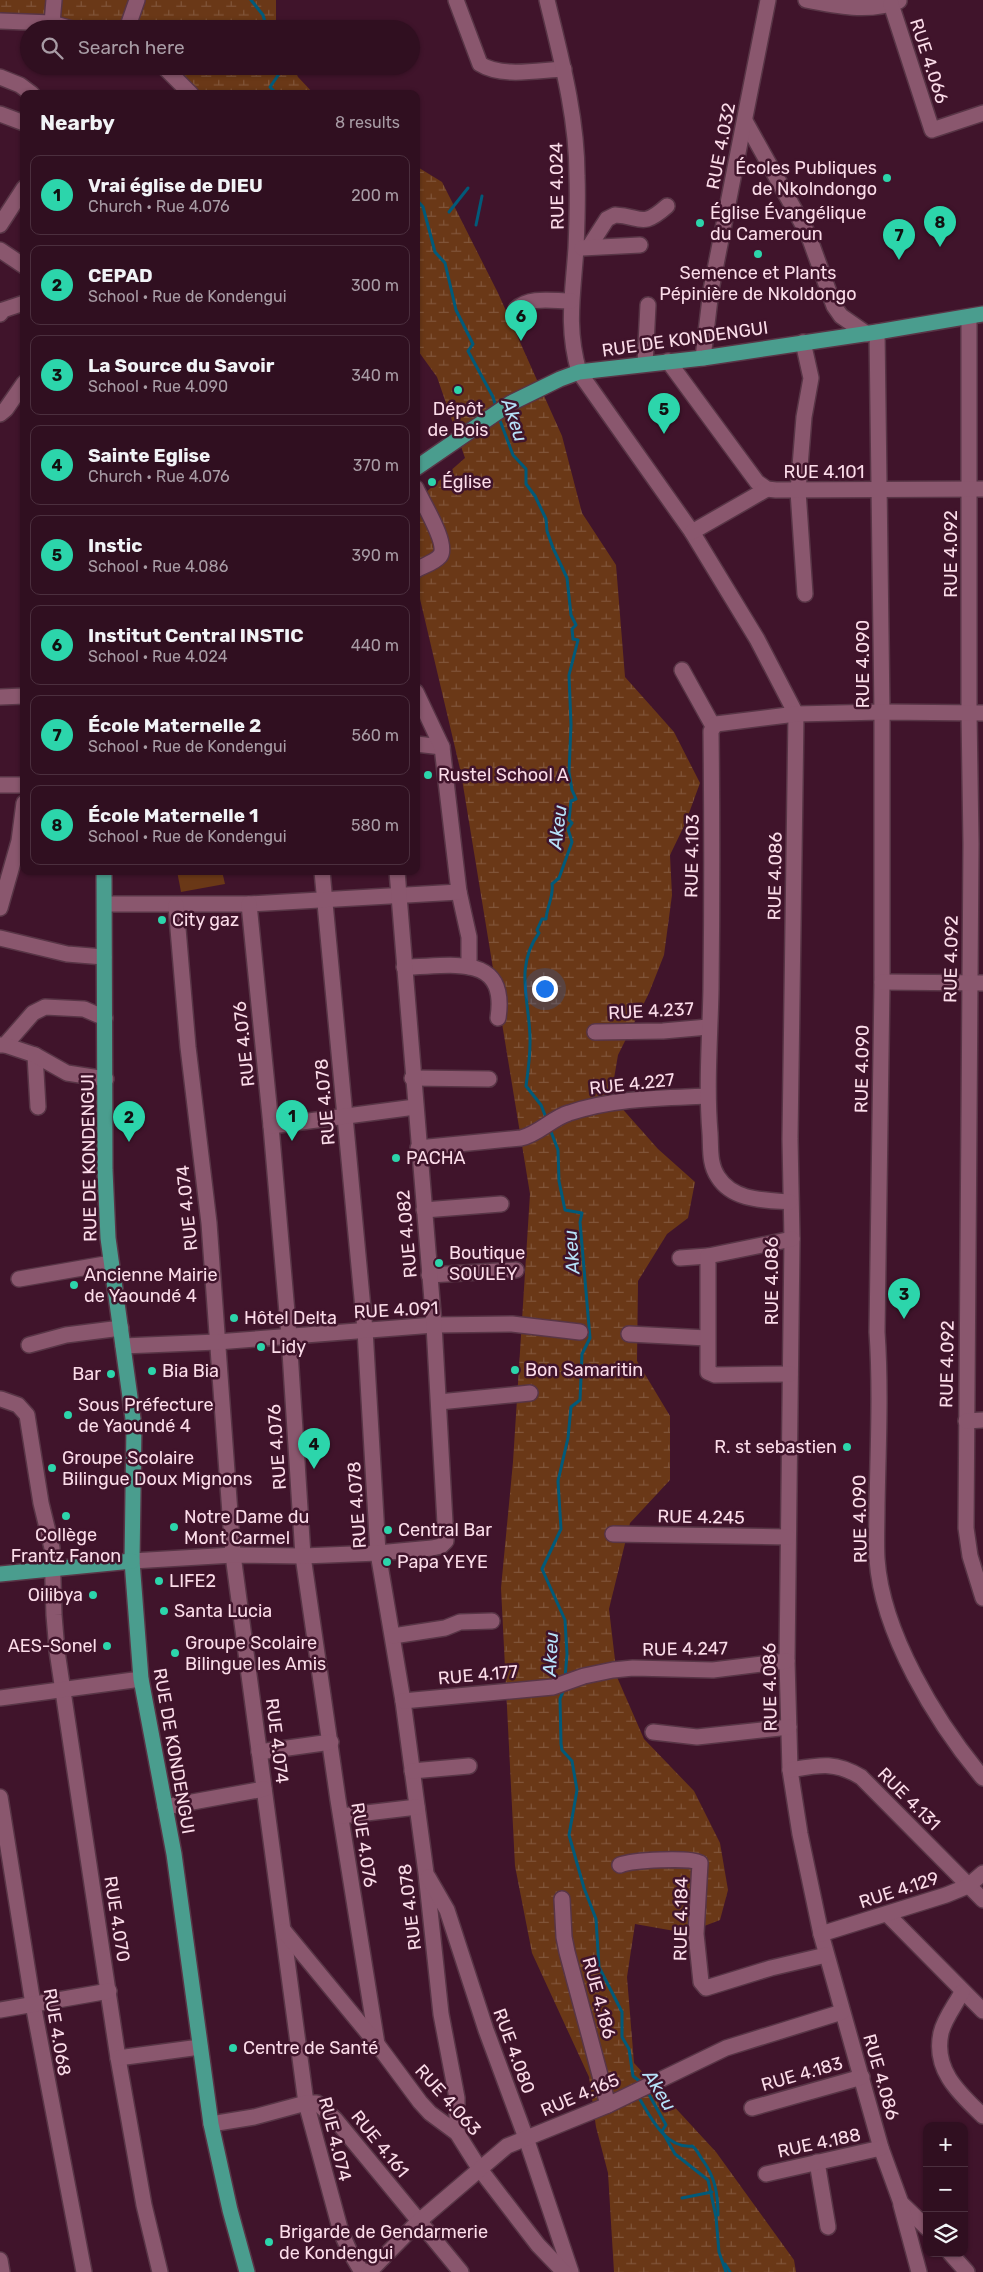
<!DOCTYPE html>
<meta charset="utf-8">
<style>
body{margin:0;font-family:Rubik,sans-serif;background:#3c1d2d;color:#f1f3f6}
.controls{position:absolute;right:15px;bottom:15px;display:grid;overflow:hidden;border-radius:10px;box-shadow:0 1px 4px #0004}
.controls button{width:45px;height:45px;display:grid;place-items:center;padding:0;border:0;border-bottom:1px solid #4b2f3e;background:#300f20;color:#f1f3f6;font:25px sans-serif}
.you{position:absolute;left:544px;top:988px;width:18px;height:18px;margin:-12px;border:4px solid #fff;border-radius:50%;background:#1a73e8;box-shadow:0 0 0 8px #1a73e833}
.badge{display:grid;place-items:center;width:32px;height:32px;border-radius:50%;background:#2cd5ab;color:#111;font-size:16px;font-weight:700}
.pin{position:absolute;translate:-50% -41px;filter:drop-shadow(0 1px 2px #0008)}
.pin::after{content:'';position:absolute;top:26px;width:18px;height:15px;background:inherit;clip-path:polygon(0 0,100% 0,50% 100%)}
.list{margin:0;padding:0;list-style:none}
h2{display:flex;justify-content:space-between;align-items:center;height:65px;margin:0;padding:0 20px;font-size:21px}
h2 small{font-size:16px;font-weight:400;color:#a89ca5}
.list li{display:grid;grid-template-columns:32px 1fr auto;gap:15px;align-items:center;box-sizing:border-box;height:80px;margin:0 10px 10px;padding:0 10px;border:1px solid #4b2f3e;border-radius:10px}
.list b{display:block;font-size:19px;white-space:nowrap}
.list p{margin:0;font-size:16px;white-space:nowrap;color:#a89ca5}
.list em{font-size:16px;font-style:normal;color:#a89ca5}
.icon{flex:none;width:28px;height:28px;fill:none;stroke:currentColor;stroke-width:2;stroke-linecap:round;stroke-linejoin:round}
.map{position:relative;flex:none;width:983px;height:2272px;overflow:hidden}
.search{position:absolute;background:#300f20;box-shadow:0 1px 4px #0004;left:20px;top:20px;width:400px;height:55px;display:flex;align-items:center;gap:12px;box-sizing:border-box;padding:0 18px;border-radius:28px;color:#a89ca5;font-size:19px}
.panel{position:absolute;background:#300f20;box-shadow:0 1px 4px #0004;left:20px;top:90px;width:400px;height:785px;border-radius:10px}
.map>svg:first-child{display:block}
.wetland{fill:url(#wetland-marsh)}
.pitch{fill:#6a3817}
.lines{fill:none;stroke-linecap:round;stroke-linejoin:round}
.stream{stroke:#025a79;stroke-width:3}
.minor-casing{stroke:#583546;stroke-width:18}
.major-casing{stroke:#583546;stroke-width:18}
.minor{stroke:#8a576e;stroke-width:15}
.major{stroke:#4a9d8e;stroke-width:15}
.poi-dot{fill:#2cd5ab;stroke:#40142b;stroke-width:2}
.labels{text-anchor:middle;stroke-width:5;stroke-linejoin:round;paint-order:stroke}
.street-label{font-size:18px;fill:#fbdce9;stroke:#40142b}
.poi-label{font-size:18px;fill:#fbdce9;stroke:#40142b;text-anchor:start}
.water-label{font-size:19px;font-style:italic;fill:#b6e2f9;stroke:#40142b}
</style>
<div class="map">
<svg width="983" height="2272" viewBox="0 0 983 2272">
<defs>
<pattern id="wetland-marsh" width="20" height="14" patternUnits="userSpaceOnUse" patternTransform="scale(1.25)"><rect width="20" height="14" fill="#6a3817"/><path d="M1 5h8M5 5V1M11 12h8M15 12V8" fill="none" stroke="#805439"/></pattern>
</defs>
<rect width="100%" height="100%" fill="#40142b"/>
<g class="wetland">
<polygon points="0,0 276,0 276,29 89,29 74,23 0,12"/>
<polygon points="168,66 293,66 298,77 314,94 204,94"/>
<polygon points="416,166 442,182 498,293 562,436 582,513 616,565 625,677 674,732 700,783 685,824 670,855 672,895 664,955 649,993 618,1055 611,1096 658,1149 695,1182 688,1218 667,1234 638,1281 637,1361 670,1416 670,1480 630,1523 609,1609 617,1677 644,1739 694,1791 720,1843 728,1890 720,1920 686,1933 635,1924 627,1977 634,2063 716,2152 794,2260 796,2272 614,2272 608,2173 596,2127 589,2077 532,1953 515,1866 501,1588 513,1462 530,1194 461,773 416,582 416,501 465,458 437,377 416,348"/>
</g>
<polygon class="pitch" points="177,871 222,871 225,884 181,892"/>
<g class="lines">
<g class="stream">
<polyline points="251,0 263,15 267,29"/>
<polyline points="277,66 279,74 270,87 277,94"/>
<polyline points="416,199 423,207 435,252 445,263 456,310 473,344 468,351 493,397 496,407"/>
<polyline points="449,212 468,188"/>
<polyline points="476,225 482,196"/>
<path d="M499 418 513 455 526 469V484L535 496 546 519 547 531 553 548 567 578 571 615 576 625 572 629 573 639 578 640 569 675 571 725 569 772 572 790 576 799 571 801 569 820 572 823 568 829 572 842 559 878 552 884C554 896 547 906 546 919H542L537 930 539 933C513 968 531 1004 530 1043 530 1057 528 1072 526 1086L541 1105 547 1120"/>
<polyline points="550,1129 558,1150 559,1181 565,1210 582,1213 580,1222 590,1338 582,1354 580,1400 571,1407 568,1438 558,1481 561,1529 542,1569 565,1620 567,1654 565,1678"/>
<polyline points="564,1689 560,1699 561,1744 562,1750 572,1761 577,1790 569,1835 584,1888 596,1919 599,1967 622,2012 622,2037 629,2049 633,2076 642,2083"/>
<polyline points="647,2091 666,2125 662,2131 675,2154 708,2180 716,2217 719,2252 726,2272"/>
<path d="M638 2096C650 2116 665 2149 692 2146 698 2150 699 2156 704 2162 715 2178 718 2194 718 2215"/>
<polyline points="682,2198 712,2192"/>
<polyline points="725,2264 730,2272"/>
</g>
<defs>
<g id="minor">
<path d="M456 0 480 64C502 78 539 70 564 69"/>
<path d="M547 0C561 58 577 116 577 176 578 200 577 224 576 248 573 294 566 327 579 372L692 532 757 639 796 714 790 1139 792 1239 787 1661 790 1770 800 1834 821 1934 881 2148 901 2203 927 2228"/>
<path d="M806 0C835 6 870 13 899 1"/>
<polyline points="891,4 932,130 983,113"/>
<polyline points="0,21 52,23 72,29"/>
<polyline points="52,23 54,0"/>
<polyline points="127,29 137,0"/>
<polyline points="163,66 191,94"/>
<polyline points="0,77 20,85 32,94"/>
<polyline points="0,114 24,123"/>
<polyline points="745,121 808,234 834,306 841,316 867,334"/>
<polyline points="0,225 24,188"/>
<path d="M589 247 607 219 615 215C642 216 641 229 667 206"/>
<polyline points="582,248 640,245"/>
<polyline points="0,250 24,266"/>
<path d="M516 309C530 296 552 301 571 301"/>
<polyline points="0,314 3,310 24,303"/>
<polyline points="969,317 969,713 971,844 966,1528 970,1556 983,1598"/>
<path d="M877 332 882 712V982L877 1332C881 1390 878 1448 877 1506 877 1524 876 1542 877 1559 882 1633 936 1722 983 1778"/>
<polyline points="803,342 811,378 804,417 798,491 805,594"/>
<polyline points="703,358 711,290 768,0"/>
<polyline points="668,361 757,482 767,489 776,490 983,489"/>
<polyline points="645,364 648,305"/>
<polyline points="0,414 6,409 24,383"/>
<path d="M416 488C422 502 449 544 440 556 434 563 424 565 416 570"/>
<polyline points="692,532 767,489"/>
<polyline points="682,670 713,726"/>
<polyline points="0,697 24,696"/>
<polyline points="416,744 442,747"/>
<polyline points="0,785 24,785"/>
<polyline points="322,871 365,1330 378,1553 403,1701 426,1873 441,2014 457,2098 457,2133"/>
<polyline points="459,892 469,937 469,967"/>
<polyline points="105,904 249,904 459,892 442,747 416,692"/>
<polyline points="249,904 271,1126 289,1336 303,1556 338,1800 377,2044"/>
<polyline points="176,905 188,1047 209,1223 233,1555 306,2103 341,2232 349,2250 362,2272"/>
<polyline points="0,908 19,841 24,803"/>
<polyline points="0,938 67,954 104,957"/>
<path d="M404 967C449 967 508 951 498 1018"/>
<polyline points="882,982 983,983"/>
<polyline points="595,1032 663,1031 708,1027"/>
<polyline points="0,1045 5,1045 33,1013 45,1007 84,1009 105,1018"/>
<polyline points="5,1045 35,1055 38,1107"/>
<polyline points="35,1055 67,1073 106,1079"/>
<polyline points="412,1078 489,1079"/>
<polyline points="271,1126 415,1107"/>
<path d="M418 1148 521 1138C539 1134 552 1118 569 1113 613 1098 661 1098 707 1096"/>
<path d="M790 1202C765 1200 733 1201 718 1177 709 1164 711 1148 710 1133 706 1085 710 1038 711 989 712 903 712 817 711 731L716 724 796 714 882 712 983 713"/>
<polyline points="424,1210 501,1204"/>
<polyline points="680,1258 708,1256"/>
<polyline points="429,1275 516,1270"/>
<polyline points="19,1279 111,1263"/>
<polyline points="629,1334 707,1338"/>
<polyline points="29,1345 66,1335 121,1328"/>
<polyline points="123,1346 217,1342 434,1325 512,1324 580,1332"/>
<polyline points="790,1374 715,1375 708,1372 708,1256 792,1239"/>
<polyline points="1,1399 18,1405 27,1415 41,1503 52,1548 54,1615 57,1651 118,2058 144,2205 160,2272"/>
<polyline points="439,1402 530,1393"/>
<polyline points="966,1421 983,1420"/>
<polyline points="613,1534 788,1537"/>
<polyline points="132,1561 233,1555 303,1556 378,1553 432,1548 441,1546 446,1541 434,1325 397,871"/>
<polyline points="393,1636 445,1628 460,1622 492,1621"/>
<polyline points="0,1698 141,1679"/>
<polyline points="403,1701 553,1687 584,1676 613,1670 633,1668 713,1670 787,1661"/>
<polyline points="653,1732 697,1737 789,1727"/>
<polyline points="259,1752 331,1742"/>
<path d="M790 1770C819 1765 835 1761 861 1777L983 1900"/>
<polyline points="412,1771 469,1766"/>
<polyline points="0,1797 33,2004 84,2272"/>
<polyline points="165,1807 264,1789"/>
<polyline points="341,1816 417,1807"/>
<path d="M620 1865C632 1860 690 1857 700 1863L696 1934 701 1982 706 1988 771 1968 826 1955"/>
<polyline points="428,1877 447,1910 486,2030 526,2138 571,2272"/>
<polyline points="562,1899 564,1937 567,1952 608,2105"/>
<polyline points="887,1914 983,2011"/>
<polyline points="284,1931 377,2044 420,2102 430,2113 457,2133 479,2168 538,2245 564,2272"/>
<polyline points="821,1934 946,1895 968,1886 983,1873"/>
<path d="M962 1992C956 2004 944 2019 941 2033 933 2070 959 2093 983 2116"/>
<polyline points="0,2010 109,1991"/>
<polyline points="118,2058 200,2047"/>
<polyline points="752,2108 862,2077"/>
<polyline points="211,2124 254,2117 306,2103 317,2103 335,2119 461,2272"/>
<polyline points="817,2162 828,2227"/>
<polyline points="766,2174 881,2148"/>
<polyline points="901,2205 919,2272"/>
<polyline points="950,2253 967,2272"/>
<polyline points="0,2260 2,2272"/>
<polyline points="369,2272 418,2222 507,2146 608,2105 726,2048 842,2012"/>
</g>
<g id="major">
<polyline points="416,468 511,403 560,379 579,372 703,358 877,332 983,314"/>
<polyline points="104,871 105,1170 108,1238 134,1426 132,1561 141,1679 174,1854 211,2124 230,2210 247,2272"/>
<polyline points="0,1574 132,1561"/>
</g>
</defs>
<use href="#minor" class="minor-casing"/>
<use href="#major" class="major-casing"/>
<use href="#minor" class="minor"/>
<use href="#major" class="major"/>
</g>
<g class="poi-dot">
<circle cx="887" cy="178" r="5"/>
<circle cx="700" cy="223" r="5"/>
<circle cx="758" cy="254" r="5"/>
<circle cx="458" cy="390" r="5"/>
<circle cx="432" cy="482" r="5"/>
<circle cx="428" cy="775" r="5"/>
<circle cx="162" cy="920" r="5"/>
<circle cx="396" cy="1158" r="5"/>
<circle cx="439" cy="1263" r="5"/>
<circle cx="74" cy="1285" r="5"/>
<circle cx="234" cy="1318" r="5"/>
<circle cx="261" cy="1347" r="5"/>
<circle cx="515" cy="1370" r="5"/>
<circle cx="152" cy="1371" r="5"/>
<circle cx="111" cy="1374" r="5"/>
<circle cx="68" cy="1415" r="5"/>
<circle cx="847" cy="1447" r="5"/>
<circle cx="52" cy="1468" r="5"/>
<circle cx="66" cy="1516" r="5"/>
<circle cx="174" cy="1527" r="5"/>
<circle cx="388" cy="1530" r="5"/>
<circle cx="387" cy="1562" r="5"/>
<circle cx="159" cy="1581" r="5"/>
<circle cx="93" cy="1595" r="5"/>
<circle cx="164" cy="1611" r="5"/>
<circle cx="107" cy="1646" r="5"/>
<circle cx="175" cy="1653" r="5"/>
<circle cx="233" cy="2048" r="5"/>
<circle cx="269" cy="2242" r="5"/>
</g>
<g class="labels">
<g class="street-label">
<text transform="translate(929 61) rotate(72)" y="6">RUE 4.066</text>
<text transform="translate(721 146) rotate(-79)" y="6">RUE 4.032</text>
<text transform="translate(557 186) rotate(-91)" y="6">RUE 4.024</text>
<text transform="translate(685 339) rotate(-8)" y="6">RUE DE KONDENGUI</text>
<text x="824" y="478">RUE 4.101</text>
<text transform="translate(951 554) rotate(-90)" y="6">RUE 4.092</text>
<text transform="translate(863 664) rotate(-90)" y="6">RUE 4.090</text>
<text transform="translate(692 856) rotate(-89)" y="6">RUE 4.103</text>
<text transform="translate(775 876) rotate(-89)" y="6">RUE 4.086</text>
<text transform="translate(951 959) rotate(-89)" y="6">RUE 4.092</text>
<text transform="translate(651 1011) rotate(-3)" y="6">RUE 4.237</text>
<text transform="translate(244 1044) rotate(-96)" y="6">RUE 4.076</text>
<text transform="translate(862 1069) rotate(-89)" y="6">RUE 4.090</text>
<text transform="translate(632 1084) rotate(-6)" y="6">RUE 4.227</text>
<text transform="translate(325 1102) rotate(-95)" y="6">RUE 4.078</text>
<text transform="translate(89 1158) rotate(-91)" y="6">RUE DE KONDENGUI</text>
<text transform="translate(187 1208) rotate(-96)" y="6">RUE 4.074</text>
<text transform="translate(407 1234) rotate(-95)" y="6">RUE 4.082</text>
<text transform="translate(772 1281) rotate(-90)" y="6">RUE 4.086</text>
<text transform="translate(396 1310) rotate(-3)" y="6">RUE 4.091</text>
<text transform="translate(947 1364) rotate(-89)" y="6">RUE 4.092</text>
<text transform="translate(277 1447) rotate(-94)" y="6">RUE 4.076</text>
<text transform="translate(357 1505) rotate(-94)" y="6">RUE 4.078</text>
<text transform="translate(701 1517) rotate(1)" y="6">RUE 4.245</text>
<text transform="translate(860 1519) rotate(-91)" y="6">RUE 4.090</text>
<text transform="translate(685 1649) rotate(-1)" y="6">RUE 4.247</text>
<text transform="translate(478 1675) rotate(-5)" y="6">RUE 4.177</text>
<text transform="translate(770 1687) rotate(-91)" y="6">RUE 4.086</text>
<text transform="translate(277 1741) rotate(83)" y="6">RUE 4.074</text>
<text transform="translate(174 1751) rotate(80)" y="6">RUE DE KONDENGUI</text>
<text transform="translate(909 1799) rotate(45)" y="6">RUE 4.131</text>
<text transform="translate(364 1845) rotate(81)" y="6">RUE 4.076</text>
<text transform="translate(899 1890) rotate(-18)" y="6">RUE 4.129</text>
<text transform="translate(410 1907) rotate(-97)" y="6">RUE 4.078</text>
<text transform="translate(117 1919) rotate(81)" y="6">RUE 4.070</text>
<text transform="translate(681 1919) rotate(-89)" y="6">RUE 4.184</text>
<text transform="translate(599 1998) rotate(75)" y="6">RUE 4.186</text>
<text transform="translate(57 2032) rotate(80)" y="6">RUE 4.068</text>
<text transform="translate(514 2051) rotate(70)" y="6">RUE 4.080</text>
<text transform="translate(802 2074) rotate(-16)" y="6">RUE 4.183</text>
<text transform="translate(881 2077) rotate(74)" y="6">RUE 4.086</text>
<text transform="translate(580 2095) rotate(-23)" y="6">RUE 4.165</text>
<text transform="translate(448 2100) rotate(48)" y="6">RUE 4.063</text>
<text transform="translate(335 2139) rotate(76)" y="6">RUE 4.074</text>
<text transform="translate(819 2143) rotate(-12)" y="6">RUE 4.188</text>
<text transform="translate(380 2144) rotate(51)" y="6">RUE 4.161</text>
</g>
<g class="poi-label">
<text x="877" y="174" text-anchor="end">Écoles Publiques<tspan x="877" dy="21">de Nkolndongo</tspan></text>
<text x="710" y="219">Église Évangélique<tspan x="710" dy="21">du Cameroun</tspan></text>
<text x="758" y="279" text-anchor="middle">Semence et Plants<tspan x="758" dy="21">Pépinière de Nkoldongo</tspan></text>
<text x="458" y="415" text-anchor="middle">Dépôt<tspan x="458" dy="21">de Bois</tspan></text>
<text x="442" y="488">Église</text>
<text x="438" y="781">Rustel School A</text>
<text x="172" y="926">City gaz</text>
<text x="406" y="1164">PACHA</text>
<text x="449" y="1259">Boutique<tspan x="449" dy="21">SOULEY</tspan></text>
<text x="84" y="1281">Ancienne Mairie<tspan x="84" dy="21">de Yaoundé 4</tspan></text>
<text x="244" y="1324">Hôtel Delta</text>
<text x="271" y="1353">Lidy</text>
<text x="525" y="1376">Bon Samaritin</text>
<text x="162" y="1377">Bia Bia</text>
<text x="101" y="1380" text-anchor="end">Bar</text>
<text x="78" y="1411">Sous Préfecture<tspan x="78" dy="21">de Yaoundé 4</tspan></text>
<text x="837" y="1453" text-anchor="end">R. st sebastien</text>
<text x="62" y="1464">Groupe Scolaire<tspan x="62" dy="21">Bilingue Doux Mignons</tspan></text>
<text x="184" y="1523">Notre Dame du<tspan x="184" dy="21">Mont Carmel</tspan></text>
<text x="398" y="1536">Central Bar</text>
<text x="66" y="1541" text-anchor="middle">Collège<tspan x="66" dy="21">Frantz Fanon</tspan></text>
<text x="397" y="1568">Papa YEYE</text>
<text x="169" y="1587">LIFE2</text>
<text x="83" y="1601" text-anchor="end">Oilibya</text>
<text x="174" y="1617">Santa Lucia</text>
<text x="185" y="1649">Groupe Scolaire<tspan x="185" dy="21">Bilingue les Amis</tspan></text>
<text x="97" y="1652" text-anchor="end">AES-Sonel</text>
<text x="243" y="2054">Centre de Santé</text>
<text x="279" y="2238">Brigarde de Gendarmerie<tspan x="279" dy="21">de Kondengui</tspan></text>
</g>
<g class="water-label">
<text transform="translate(515 420) rotate(71)" y="7">Akeu</text>
<text transform="translate(557 827) rotate(-83)" y="7">Akeu</text>
<text transform="translate(571 1252) rotate(-94)" y="7">Akeu</text>
<text transform="translate(550 1654) rotate(-87)" y="7">Akeu</text>
<text transform="translate(660 2090) rotate(58)" y="7">Akeu</text>
</g>
</g>
</svg>
<div class="controls">
<button>+</button>
<button>−</button>
<button><svg class="icon" aria-label="layers" viewBox="0 0 24 24"><path d="M12 4l9 5-9 5-9-5zM3 14l9 5 9-5"/></svg></button>
</div>
<div class="you"></div>
<div class="pin badge" style="left:292px;top:1141px">1</div>
<div class="pin badge" style="left:129px;top:1142px">2</div>
<div class="pin badge" style="left:904px;top:1319px">3</div>
<div class="pin badge" style="left:314px;top:1469px">4</div>
<div class="pin badge" style="left:664px;top:434px">5</div>
<div class="pin badge" style="left:521px;top:341px">6</div>
<div class="pin badge" style="left:899px;top:260px">7</div>
<div class="pin badge" style="left:940px;top:247px">8</div>
<div class="search"><svg class="icon" aria-label="search" viewBox="0 0 24 24"><circle cx="10" cy="10" r="6"/><path d="M15 15l6 6"/></svg>Search here</div>
<section class="panel">
<h2>Nearby<small>8 results</small></h2>
<ul class="list">
<li><span class="badge">1</span><div><b>Vrai église de DIEU</b><p>Church · Rue 4.076</p></div><em>200 m</em></li>
<li><span class="badge">2</span><div><b>CEPAD</b><p>School · Rue de Kondengui</p></div><em>300 m</em></li>
<li><span class="badge">3</span><div><b>La Source du Savoir</b><p>School · Rue 4.090</p></div><em>340 m</em></li>
<li><span class="badge">4</span><div><b>Sainte Eglise</b><p>Church · Rue 4.076</p></div><em>370 m</em></li>
<li><span class="badge">5</span><div><b>Instic</b><p>School · Rue 4.086</p></div><em>390 m</em></li>
<li><span class="badge">6</span><div><b>Institut Central INSTIC</b><p>School · Rue 4.024</p></div><em>440 m</em></li>
<li><span class="badge">7</span><div><b>École Maternelle 2</b><p>School · Rue de Kondengui</p></div><em>560 m</em></li>
<li><span class="badge">8</span><div><b>École Maternelle 1</b><p>School · Rue de Kondengui</p></div><em>580 m</em></li>
</ul>
</section>
</div>
